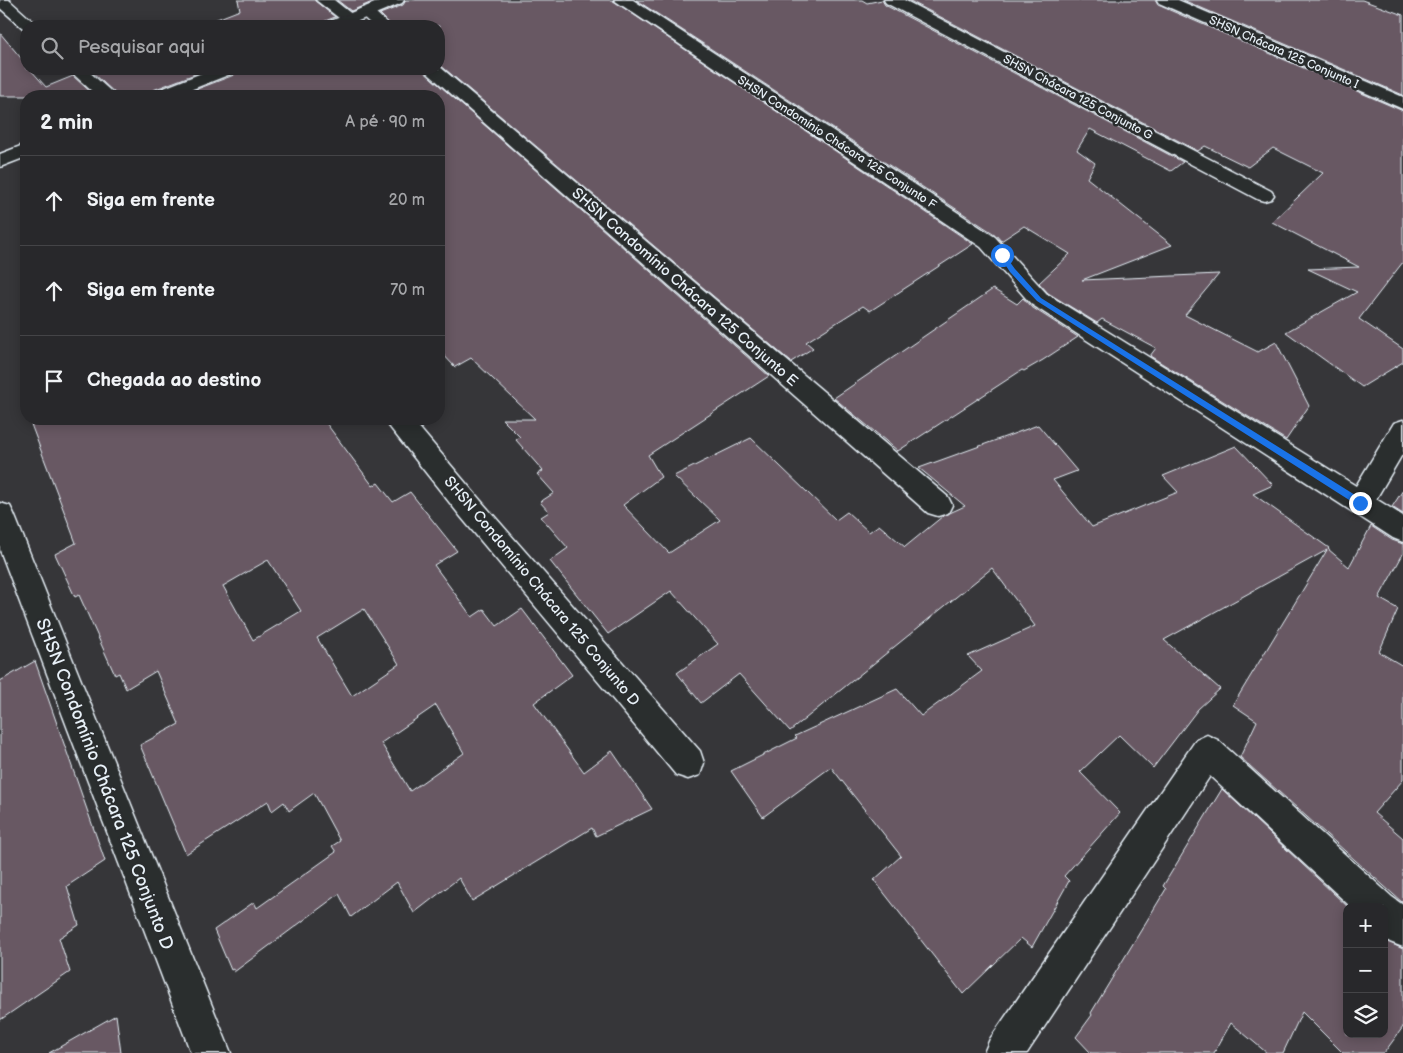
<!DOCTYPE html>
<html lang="pt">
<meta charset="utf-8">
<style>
body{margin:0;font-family:"Balsamiq Sans",sans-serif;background:#303033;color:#f1f3f6}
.controls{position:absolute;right:15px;bottom:15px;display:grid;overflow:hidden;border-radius:10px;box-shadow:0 2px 12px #0003}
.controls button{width:45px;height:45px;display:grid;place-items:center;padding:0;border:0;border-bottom:1px solid #444447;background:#28282b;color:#f1f3f6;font:25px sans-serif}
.stop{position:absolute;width:15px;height:15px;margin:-11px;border:4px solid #1a73e8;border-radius:50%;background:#fff}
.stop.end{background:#1a73e8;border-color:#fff;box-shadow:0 1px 5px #0008}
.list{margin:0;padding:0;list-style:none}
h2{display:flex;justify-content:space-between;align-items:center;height:65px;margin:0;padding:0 20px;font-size:21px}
h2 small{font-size:16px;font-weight:400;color:#a5a6a9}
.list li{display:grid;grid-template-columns:32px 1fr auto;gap:15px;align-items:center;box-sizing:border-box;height:90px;padding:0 20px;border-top:1px solid #444447}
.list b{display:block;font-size:19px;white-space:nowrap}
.list em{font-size:16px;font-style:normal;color:#a5a6a9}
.icon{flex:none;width:28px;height:28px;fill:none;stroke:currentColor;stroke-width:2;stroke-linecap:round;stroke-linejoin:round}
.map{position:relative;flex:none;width:1403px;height:1053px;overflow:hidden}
.search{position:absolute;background:#28282b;box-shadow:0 2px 12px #0003;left:20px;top:20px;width:425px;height:55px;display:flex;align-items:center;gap:12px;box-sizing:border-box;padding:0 18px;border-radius:20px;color:#a5a6a9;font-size:19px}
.panel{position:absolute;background:#28282b;box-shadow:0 2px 12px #0003;left:20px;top:90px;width:425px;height:335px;border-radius:20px}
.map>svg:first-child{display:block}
.building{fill:#675863;stroke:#e8f1f8;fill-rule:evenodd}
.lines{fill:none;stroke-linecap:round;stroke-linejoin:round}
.minor-casing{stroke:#e8f1f8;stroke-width:3}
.tertiary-casing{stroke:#e8f1f8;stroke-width:3}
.minor{fill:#2a2d2e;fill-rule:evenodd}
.tertiary{fill:#2a2d2e;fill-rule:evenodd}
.route{fill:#1a73e8}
.labels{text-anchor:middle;stroke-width:5;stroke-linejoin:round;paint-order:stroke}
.far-street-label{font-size:12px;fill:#e8f1f8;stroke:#2a2d2e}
.street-label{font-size:15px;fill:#e8f1f8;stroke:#2a2d2e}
.near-street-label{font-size:18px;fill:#e8f1f8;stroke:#2a2d2e}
</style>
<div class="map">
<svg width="1403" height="1053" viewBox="0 0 1403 1053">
<rect width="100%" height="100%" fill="#363639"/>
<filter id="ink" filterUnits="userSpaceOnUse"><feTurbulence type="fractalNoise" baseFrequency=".02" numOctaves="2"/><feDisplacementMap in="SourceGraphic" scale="10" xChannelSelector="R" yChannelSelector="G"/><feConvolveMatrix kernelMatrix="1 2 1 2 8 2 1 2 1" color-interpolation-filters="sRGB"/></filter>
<g filter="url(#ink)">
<g class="building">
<polygon points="238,0 314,0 335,17 325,21 322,26 199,26 240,10"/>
<polygon points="337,0 377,0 351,11"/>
<polygon points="406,0 612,0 973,244 870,311 863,306 806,342 813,348 791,362 439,64 439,26 392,26 380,14 403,5"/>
<polygon points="636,0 862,0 867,3 882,0 885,5 1183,162 1171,171 1090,129 1077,150 1095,163 1087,178 1172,245 1082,280 1219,274 1185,315 1258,352 1276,342 1309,406 1286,440 1150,356 1156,348 1102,319 1097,323 1048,293 1039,283 1070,254 1024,226 1001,241 996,235"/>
<polygon points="908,0 1155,0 1158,5 1403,111 1403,262 1359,319 1403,349 1403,362 1362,387 1286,332 1357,292 1308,269 1359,267 1272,222 1323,173 1273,148 1248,167 1205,146 1198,151"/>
<polygon points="1183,0 1362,0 1403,15 1403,95"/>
<polygon points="0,33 26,64 26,69 30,69 46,87 73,76 95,96 0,96"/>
<polygon points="89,69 208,69 153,90 149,96 118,96"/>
<polygon points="238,69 421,69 769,376 648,455 661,477 623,505 669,553 720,520 674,476 751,438 836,520 847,512 869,532 879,525 905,547 943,516 965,506 919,468 1038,425 1077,471 1053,480 1092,527 1178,492 1163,476 1236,446 1273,485 1253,494 1329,548 1328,549 1349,567 1371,526 1392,540 1403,544 1403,554 1379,598 1398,609 1379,652 1403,666 1403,780 1374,813 1403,838 1403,903 1240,757 1257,721 1233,705 1327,550 1164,640 1220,689 1198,709 1153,768 1119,735 1080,772 1120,813 1064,876 1069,881 1032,947 1021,938 963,994 874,880 901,856 831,767 763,817 731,771 797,738 795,736 897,689 921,716 982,671 968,656 1035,626 992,568 790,731 739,674 701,703 677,673 718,644 671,591 608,634 550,561 568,548 541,517 549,512 540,502 554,493 537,474 543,471 516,440 520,437 502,419 535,419 471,358 455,367 439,350 439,96 179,96 234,75"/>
<polygon points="993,289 1017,304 1023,298 1030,306 1078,337 1043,360 1024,371 1022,370 898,451 834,398"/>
<path d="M29 419H323L373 486 378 483 393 502 410 492 457 551 434 565 472 617 484 609 497 626 522 609 572 675 534 703 584 772 612 751 652 809 596 836 592 828 472 901 459 878 414 913 397 882 351 917 339 894 234 972 233 969 231 970 214 930 254 902 257 908 336 852 332 846 340 841 314 793 289 811 284 802 272 811 268 801 186 854 140 745 179 724 156 671 126 689 119 673 115 675 79 595 75 597 55 554 76 543ZM268 560 301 611 253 640 223 586ZM364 609 399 664 352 696 317 638ZM436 705 464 753 410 791 381 743Z"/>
<polygon points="1403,490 1403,514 1392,507"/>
<polygon points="35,661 105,861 67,886 79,925 59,938 70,972 0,1020 0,681"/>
<polygon points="1222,789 1348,907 1347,1034 1384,1034 1384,940 1403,949 1403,1027 1384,1053 1343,1053 1302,1012 1283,1053 1267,1053 1231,1023 1214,1053 1091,1053 1076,1037 1092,1015 1091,1013 1166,889 1163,886"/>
<polygon points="116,1015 121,1053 49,1053"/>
</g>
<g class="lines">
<defs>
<g id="minor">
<polygon points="0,0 9,0 38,26 26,26 26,30 24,29 0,8"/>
<polygon points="316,0 334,0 358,19 356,22 344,22"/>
<polygon points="614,0 633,0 995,237 1047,294 1356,486 1394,423 1403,420 1403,453 1376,499 1403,516 1403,542 1393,538 1031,304 981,247"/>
<polygon points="884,0 904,0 1271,191 1274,195 1271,199 1264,201 1257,199 886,3"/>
<polygon points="1157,0 1178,0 1403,97 1403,109 1159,3"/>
<polygon points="366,7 372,9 390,26 373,26 358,12 360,9"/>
<polygon points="439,66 948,497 952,505 948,513 938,516 928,513 423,69 439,69"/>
<polygon points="68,69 86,69 116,96 97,96"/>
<polygon points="386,419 412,419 481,501 700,751 704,763 700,775 688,779 676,775 461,517 389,426"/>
<polygon points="0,503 10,506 14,514 231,1053 191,1053 0,550"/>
<polygon points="1207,735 1218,740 1392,897 1403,905 1403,947 1390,942 1384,937 1384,907 1351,907 1210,776 1027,1053 984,1053 990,1039 1196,740"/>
</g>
<g id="tertiary">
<polygon points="382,0 404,0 402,3 346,26 324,26 326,23"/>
<polygon points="212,69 236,69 233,73 175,96 151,96 154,92"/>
<polygon points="26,144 26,157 0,167 0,154"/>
</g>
</defs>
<use href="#minor" class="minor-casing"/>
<use href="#tertiary" class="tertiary-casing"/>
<use href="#minor" class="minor"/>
<use href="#tertiary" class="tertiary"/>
</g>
</g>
<polygon class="route" points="1000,254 1004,254 1015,269 1041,298 1363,500 1363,505 1357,505 1037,301 1010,272 999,255"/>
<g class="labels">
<g class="far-street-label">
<text transform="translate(1284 52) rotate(24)" y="4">SHSN Chácara 125 Conjunto I</text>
<text transform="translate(1078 97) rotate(28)" y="4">SHSN Chácara 125 Conjunto G</text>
<text transform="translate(837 142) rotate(33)" y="4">SHSN Condomínio Chácara 125 Conjunto F</text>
</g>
<g class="street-label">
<text transform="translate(685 287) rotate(41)" y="5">SHSN Condomínio Chácara 125 Conjunto E</text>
<text transform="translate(542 591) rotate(50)" y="5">SHSN Condomínio Chácara 125 Conjunto D</text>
</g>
<g class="near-street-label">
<text transform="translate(105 784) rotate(69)" y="6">SHSN Condomínio Chácara 125 Conjunto D</text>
</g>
</g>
</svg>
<div class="controls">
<button>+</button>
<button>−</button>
<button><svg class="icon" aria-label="layers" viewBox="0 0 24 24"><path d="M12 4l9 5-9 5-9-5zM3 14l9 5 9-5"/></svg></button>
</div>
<div class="stop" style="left:1002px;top:255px"></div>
<div class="stop end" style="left:1360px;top:503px"></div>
<div class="search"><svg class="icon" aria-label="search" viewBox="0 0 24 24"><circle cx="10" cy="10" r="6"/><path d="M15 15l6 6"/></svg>Pesquisar aqui</div>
<section class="panel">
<h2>2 min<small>A pé · 90 m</small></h2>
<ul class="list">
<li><svg class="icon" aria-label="ahead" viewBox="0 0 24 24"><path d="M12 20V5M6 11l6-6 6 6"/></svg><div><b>Siga em frente</b></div><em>20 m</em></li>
<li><svg class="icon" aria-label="ahead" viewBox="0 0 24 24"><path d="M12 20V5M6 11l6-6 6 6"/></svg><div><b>Siga em frente</b></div><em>70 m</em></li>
<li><svg class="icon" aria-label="arrive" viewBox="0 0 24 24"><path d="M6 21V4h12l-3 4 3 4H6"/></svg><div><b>Chegada ao destino</b></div></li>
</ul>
</section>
</div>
